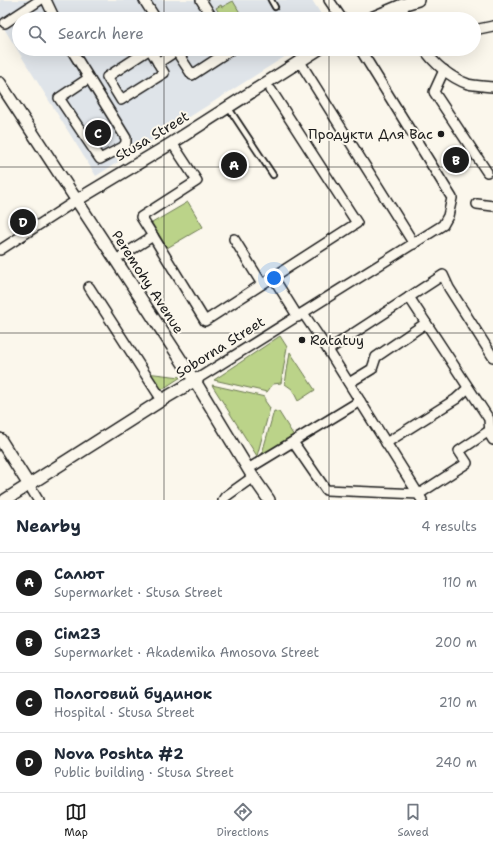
<!DOCTYPE html>
<meta charset="utf-8">
<style>
body{margin:0;font-family:"Shantell Sans",sans-serif;background:#f6f6f7;color:#1f2937}
.you{position:absolute;left:274px;top:278px;width:14px;height:14px;margin:-10px;border:3px solid #fff;border-radius:50%;background:#1a73e8;box-shadow:0 0 0 6px #1a73e833}
.badge{display:grid;place-items:center;width:26px;height:26px;border-radius:50%;background:#1c1c1c;color:#fff;font-size:13px;font-weight:700}
.pin{position:absolute;translate:-50% -50%;border:2px solid #fff;box-shadow:0 1px 4px #0006}
.list{margin:0;padding:0;list-style:none}
h2{display:flex;justify-content:space-between;align-items:center;height:52px;margin:0;padding:0 16px;font-size:17px}
h2 small{font-size:13px;font-weight:400;color:#747a83}
.list li{display:grid;grid-template-columns:26px 1fr auto;gap:12px;align-items:center;box-sizing:border-box;height:60px;padding:0 16px;border-top:1px solid #e0e1e3}
.list b{display:block;font-size:15px;white-space:nowrap}
.list p{margin:0;font-size:13px;white-space:nowrap;color:#747a83}
.list em{font-size:13px;font-style:normal;color:#747a83}
.icon{flex:none;width:22px;height:22px;fill:none;stroke:currentColor;stroke-width:2;stroke-linecap:round;stroke-linejoin:round}
.map{position:relative;flex:none;width:493px;height:500px;overflow:hidden}
.search{position:absolute;background:#fff;box-shadow:0 4px 16px #0002;left:12px;right:12px;top:12px;height:44px;display:flex;align-items:center;gap:10px;box-sizing:border-box;padding:0 14px;border-radius:22px;color:#747a83;font-size:15px}
.sheet{height:292px;background:#fff}
nav{display:flex;justify-content:space-around;align-items:center;box-sizing:border-box;height:56px;border-top:1px solid #e0e1e3;background:#fff;font-size:11px;color:#747a83}
nav a{display:grid;justify-items:center;gap:2px}
nav .on{color:#1c1c1c}
.map>svg:first-child{display:block}
.built{fill:#dfe4e9}
.green{fill:#bbd389;stroke:#6c7852}
.lines{fill:none;stroke-linecap:round;stroke-linejoin:round}
.service-casing{stroke:#1c1c1c;stroke-width:8}
.minor-casing{stroke:#1c1c1c;stroke-width:12}
.tertiary-casing{stroke:#1c1c1c;stroke-width:14}
.secondary-casing{stroke:#1c1c1c;stroke-width:15}
.service{stroke:#fbf7ec;stroke-width:4.5}
.minor{stroke:#fbf7ec;stroke-width:9}
.tertiary{stroke:#fbf7ec;stroke-width:11}
.secondary{stroke:#fbf7ec;stroke-width:12}
.grid{fill:none;stroke:#1c1c1c;stroke-width:1;stroke-opacity:0.55}
.poi-dot{fill:#1c1c1c;stroke:#fbf7ec;stroke-width:1.5}
.labels{text-anchor:middle;stroke-width:4;stroke-linejoin:round;paint-order:stroke}
.poi-label{font-size:14px;fill:#1c1c1c;stroke:#fbf7ec;text-anchor:end}
.street-label{font-size:14px;fill:#1c1c1c;stroke:#fbf7ec}
</style>
<div class="map">
<svg width="493" height="500" viewBox="0 0 493 500">
<rect width="100%" height="100%" fill="#fbf7ec"/>
<filter id="ink" filterUnits="userSpaceOnUse"><feTurbulence type="fractalNoise" baseFrequency=".025" numOctaves="2"/><feDisplacementMap in="SourceGraphic" scale="8" xChannelSelector="R" yChannelSelector="G"/><feConvolveMatrix kernelMatrix="1 2 1 2 8 2 1 2 1" color-interpolation-filters="sRGB"/></filter>
<g filter="url(#ink)">
<polygon class="built" points="0,0 312,0 324,19 19,19 19,49 297,49 96,176 0,22"/>
<g class="green">
<polygon points="233,1 242,16 237,19 223,19 216,8 221,5 222,7"/>
<polygon points="188,202 203,227 167,248 152,223"/>
<polygon points="280,336 287,347 281,383 273,384 267,392 214,380"/>
<polygon points="290,352 315,390 298,401 292,389 285,384"/>
<polygon points="146,373 181,377 158,392"/>
<polygon points="212,385 265,397 265,401 270,408 257,456"/>
<polygon points="274,411 279,412 294,436 261,457"/>
</g>
<g class="lines">
<defs>
<g id="service">
<polyline points="271,0 275,7"/>
<polyline points="228,107 273,175"/>
</g>
<g id="minor">
<polyline points="46,0 55,19"/>
<polyline points="144,0 156,19"/>
<polyline points="201,0 213,19"/>
<polyline points="329,0 342,19"/>
<polyline points="402,5 404,13 407,19"/>
<polyline points="5,23 40,0"/>
<polyline points="474,30 493,26"/>
<polyline points="71,49 126,138 126,143 123,147 100,159 59,98 89,78"/>
<polygon points="150,49 164,73 121,100 107,77"/>
<polyline points="175,49 192,75 232,49"/>
<path d="M424 49C434 64 451 78 468 84 475 86 485 86 493 87"/>
<polyline points="300,62 414,244"/>
<polyline points="158,63 179,49"/>
<polyline points="444,70 434,92 487,172"/>
<polyline points="477,204 493,206"/>
<polyline points="153,236 141,217 197,181 172,143"/>
<polyline points="234,239 262,284"/>
<polyline points="0,250 77,200"/>
<polyline points="123,255 153,236 205,321 357,223 271,90"/>
<polyline points="273,277 298,317"/>
<polyline points="89,287 162,400"/>
<polyline points="409,297 489,419 490,435 493,440"/>
<polyline points="303,313 328,350 443,275 449,288 493,357"/>
<polyline points="328,350 422,500"/>
<polyline points="197,379 443,225 448,216 452,198 360,49"/>
<polyline points="349,383 372,369 376,357 426,323"/>
<polyline points="293,442 326,490 419,494 467,463 459,451 489,431"/>
<polyline points="386,443 456,399 468,388"/>
<polyline points="248,469 360,401"/>
<polyline points="29,485 38,500"/>
<polyline points="223,500 225,497 253,477"/>
</g>
<g id="tertiary">
<polyline points="369,19 402,5 418,0"/>
<polyline points="0,83 198,386 253,477 269,500"/>
<polyline points="77,200 172,143 319,49"/>
<polyline points="0,439 29,485"/>
<polyline points="5,500 162,400 194,381"/>
</g>
<polyline id="secondary" points="194,381 197,379"/>
</defs>
<use href="#service" class="service-casing"/>
<use href="#minor" class="minor-casing"/>
<use href="#tertiary" class="tertiary-casing"/>
<use href="#secondary" class="secondary-casing"/>
<use href="#service" class="service"/>
<use href="#minor" class="minor"/>
<use href="#tertiary" class="tertiary"/>
<use href="#secondary" class="secondary"/>
</g>
</g>
<path class="grid" d="M164 0V19M329 0V19M164 49V500M329 49V500M0 167H493M0 333H493"/>
<g class="poi-dot">
<circle cx="441" cy="134" r="4"/>
<circle cx="302" cy="340" r="4"/>
</g>
<g class="labels">
<g class="poi-label">
<text x="433" y="139">Продукти Для Вас</text>
<text x="310" y="345" text-anchor="start">Ratatuy</text>
</g>
<g class="street-label">
<text transform="translate(152 136) rotate(-31)" y="5">Stusa Street</text>
<text transform="translate(148 282) rotate(57)" y="5">Peremohy Avenue</text>
<text transform="translate(220 347) rotate(-32)" y="5">Soborna Street</text>
</g>
</g>
</svg>
<div class="you"></div>
<div class="pin badge" style="left:234px;top:165px">A</div>
<div class="pin badge" style="left:456px;top:160px">B</div>
<div class="pin badge" style="left:98px;top:133px">C</div>
<div class="pin badge" style="left:23px;top:222px">D</div>
<div class="search"><svg class="icon" aria-label="search" viewBox="0 0 24 24"><circle cx="10" cy="10" r="6"/><path d="M15 15l6 6"/></svg>Search here</div>
</div>
<section class="sheet">
<h2>Nearby<small>4 results</small></h2>
<ul class="list">
<li><span class="badge">A</span><div><b>Салют</b><p>Supermarket · Stusa Street</p></div><em>110 m</em></li>
<li><span class="badge">B</span><div><b>Сім23</b><p>Supermarket · Akademika Amosova Street</p></div><em>200 m</em></li>
<li><span class="badge">C</span><div><b>Пологовий будинок</b><p>Hospital · Stusa Street</p></div><em>210 m</em></li>
<li><span class="badge">D</span><div><b>Nova Poshta #2</b><p>Public building · Stusa Street</p></div><em>240 m</em></li>
</ul>
</section>
<nav>
<a class="on"><svg class="icon" aria-label="map" viewBox="0 0 24 24"><path d="M3 6l6-2 6 2 6-2v14l-6 2-6-2-6 2zM9 4v14M15 6v14"/></svg>Map</a>
<a><svg class="icon" aria-label="directions" viewBox="0 0 24 24"><path d="M12 3l9 9-9 9-9-9zM9 14v-3h6M13 9l2 2-2 2"/></svg>Directions</a>
<a><svg class="icon" aria-label="saved" viewBox="0 0 24 24"><path d="M7 4h10v16l-5-4-5 4z"/></svg>Saved</a>
</nav>
